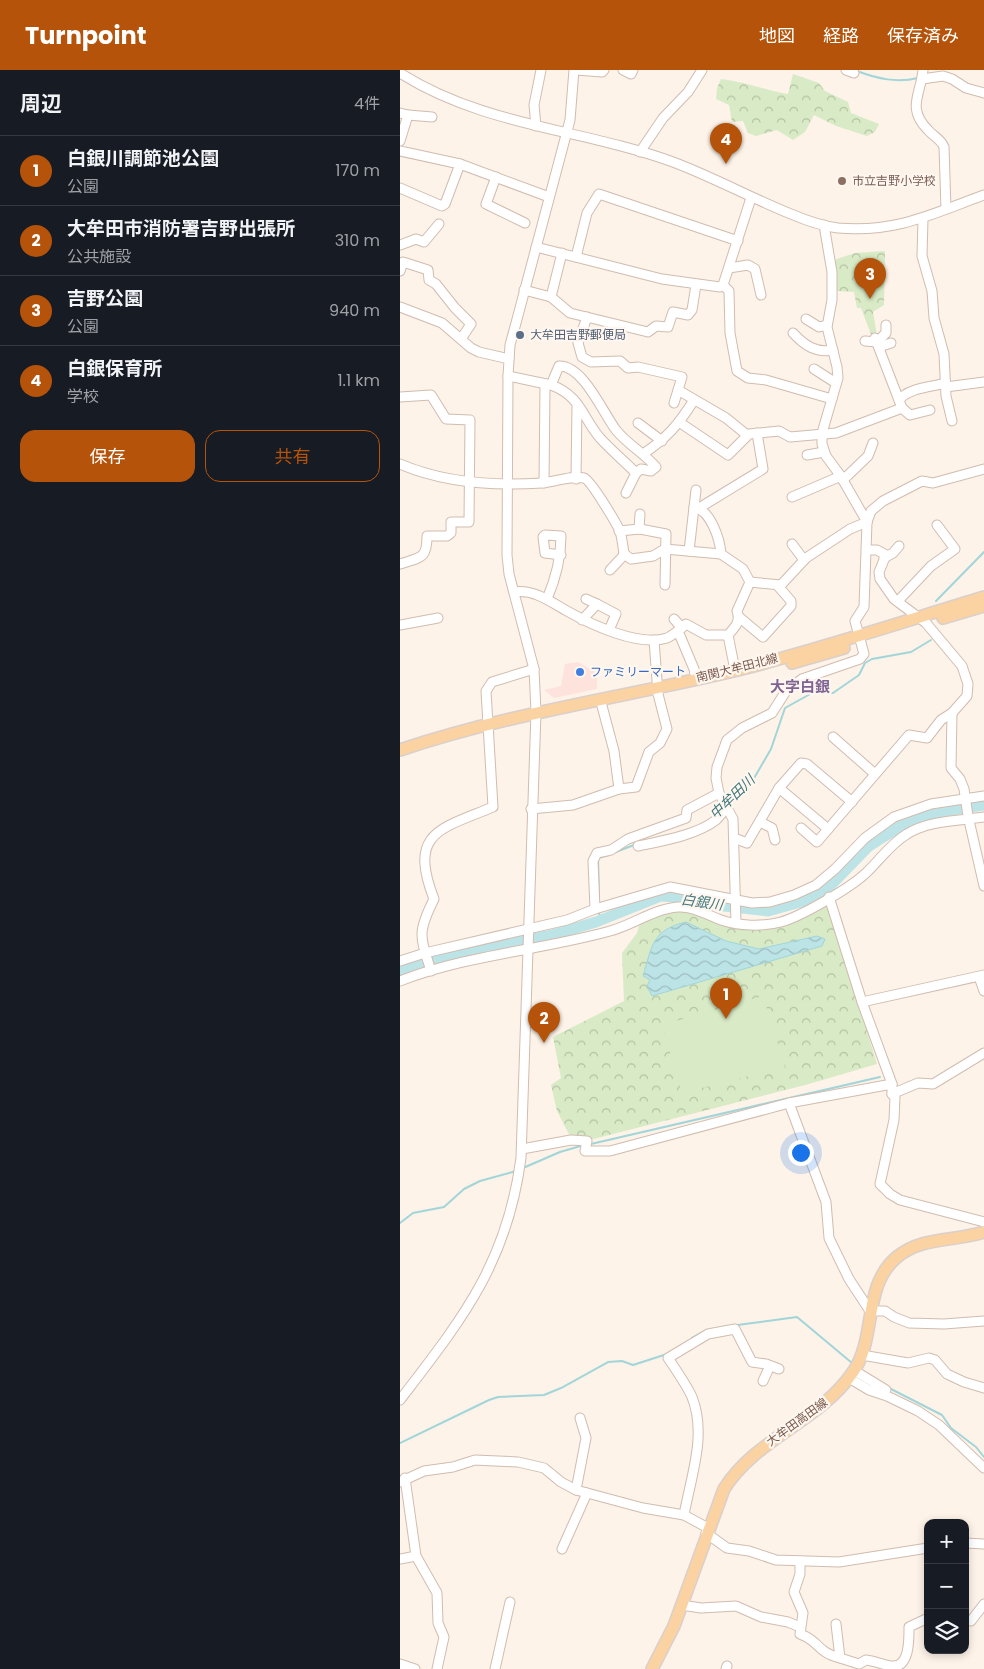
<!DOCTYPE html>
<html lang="ja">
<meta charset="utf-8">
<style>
body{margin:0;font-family:Poppins,"Noto Sans JP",sans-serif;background:#242831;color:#f1f3f6}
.controls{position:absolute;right:15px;bottom:15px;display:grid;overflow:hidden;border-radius:10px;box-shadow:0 2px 8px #0003}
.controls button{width:45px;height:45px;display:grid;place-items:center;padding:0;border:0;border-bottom:1px solid #363941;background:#171b24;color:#f1f3f6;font:25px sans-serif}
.you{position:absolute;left:400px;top:1082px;width:18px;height:18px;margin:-12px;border:4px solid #fff;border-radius:50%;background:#1a73e8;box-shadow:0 0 0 8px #1a73e833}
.badge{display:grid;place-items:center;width:32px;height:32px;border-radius:50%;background:#b45309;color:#fff;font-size:16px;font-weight:700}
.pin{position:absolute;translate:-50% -41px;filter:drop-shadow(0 1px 2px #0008)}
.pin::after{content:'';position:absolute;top:26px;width:18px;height:15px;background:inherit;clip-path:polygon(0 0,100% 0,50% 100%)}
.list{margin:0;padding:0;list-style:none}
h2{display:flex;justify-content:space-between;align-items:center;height:65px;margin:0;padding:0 20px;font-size:21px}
h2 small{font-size:16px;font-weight:400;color:#9ea1a6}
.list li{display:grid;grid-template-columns:32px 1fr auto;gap:15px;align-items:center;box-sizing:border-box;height:70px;padding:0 20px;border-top:1px solid #363941}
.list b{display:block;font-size:19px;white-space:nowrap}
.list p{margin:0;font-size:16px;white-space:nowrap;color:#9ea1a6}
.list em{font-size:16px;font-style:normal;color:#9ea1a6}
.actions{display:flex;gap:10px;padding:15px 20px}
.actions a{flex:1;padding:11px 0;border:1px solid #b45309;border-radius:15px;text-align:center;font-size:18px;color:#b45309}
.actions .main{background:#b45309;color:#fff}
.icon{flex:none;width:28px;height:28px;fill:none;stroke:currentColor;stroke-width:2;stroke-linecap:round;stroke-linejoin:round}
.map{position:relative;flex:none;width:584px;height:1599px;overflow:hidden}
header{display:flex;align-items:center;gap:30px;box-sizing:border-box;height:70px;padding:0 25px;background:#b45309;color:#fff}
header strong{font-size:24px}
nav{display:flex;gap:28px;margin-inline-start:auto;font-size:18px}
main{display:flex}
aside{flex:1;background:#171b24}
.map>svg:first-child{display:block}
.commercial{fill:#fde3dc}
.forest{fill:url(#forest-crowns)}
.garden{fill:#d8ebc6}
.water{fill:url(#water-waves);stroke:#a2d5d9}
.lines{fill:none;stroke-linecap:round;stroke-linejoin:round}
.stream{stroke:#a2d5d9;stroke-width:2}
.river{stroke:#bce4e7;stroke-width:11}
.minor-casing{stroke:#d1bcb0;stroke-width:11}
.major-casing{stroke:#d9d0cd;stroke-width:14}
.minor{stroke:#fff;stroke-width:9}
.major{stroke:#fbd2a1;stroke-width:11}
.education-dot{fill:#8d6e63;stroke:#fff7ef;stroke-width:2}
.service-dot{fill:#5c6f8a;stroke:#fff7ef;stroke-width:2}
.shop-dot{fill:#3f7fe0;stroke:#fff7ef;stroke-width:2}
.labels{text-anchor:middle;stroke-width:4.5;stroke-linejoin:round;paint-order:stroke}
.education-label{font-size:12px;fill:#785e54;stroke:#fff7ef;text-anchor:start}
.service-label{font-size:12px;fill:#4e5e75;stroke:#fff7ef;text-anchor:start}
.street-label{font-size:12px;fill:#77584b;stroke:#fff7ef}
.shop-label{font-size:12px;fill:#366cbe;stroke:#fff7ef;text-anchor:start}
.water-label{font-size:14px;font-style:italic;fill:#3f777c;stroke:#fff7ef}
.quarter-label{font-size:15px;font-weight:bold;fill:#7f6493;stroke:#fff7ef}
</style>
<header>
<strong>Turnpoint</strong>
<nav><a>地図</a><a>経路</a><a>保存済み</a></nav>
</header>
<main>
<aside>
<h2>周辺<small>4件</small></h2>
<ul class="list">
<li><span class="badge">1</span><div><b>白銀川調節池公園</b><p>公園</p></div><em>170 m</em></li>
<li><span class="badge">2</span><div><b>大牟田市消防署吉野出張所</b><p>公共施設</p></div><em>310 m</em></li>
<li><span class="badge">3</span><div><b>吉野公園</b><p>公園</p></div><em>940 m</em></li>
<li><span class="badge">4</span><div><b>白銀保育所</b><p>学校</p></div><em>1.1 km</em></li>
</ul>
<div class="actions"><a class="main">保存</a><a>共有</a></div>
</aside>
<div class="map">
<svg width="584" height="1599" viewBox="0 0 584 1599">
<defs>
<pattern id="forest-crowns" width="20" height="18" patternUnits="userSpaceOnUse" patternTransform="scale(1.25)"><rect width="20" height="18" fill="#d8ebc6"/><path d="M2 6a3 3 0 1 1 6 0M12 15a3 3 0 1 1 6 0" fill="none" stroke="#b4c1a3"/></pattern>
<pattern id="water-waves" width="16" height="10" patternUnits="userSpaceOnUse" patternTransform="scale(1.25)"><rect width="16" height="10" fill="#bce4e7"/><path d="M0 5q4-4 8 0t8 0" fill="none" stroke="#9ebcbd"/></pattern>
</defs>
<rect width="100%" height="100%" fill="#fdf3e8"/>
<polygon class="commercial" points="178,592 197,603 197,619 154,628 144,620 161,616 165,594"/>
<g class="forest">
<path d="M393 4 419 13 425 21 448 32 451 43 479 54 475 62 467 66 436 56 414 45 405 62 393 70 377 60 356 66 348 63 343 51 332 52 329 35 316 29 317 18 321 9C345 12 365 20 388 24Z"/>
<polygon points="485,181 484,235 473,242 477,266 472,267 461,238 457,238 454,222 436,221 434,190 455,183"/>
<path d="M424 836 428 837 435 856 477 994 409 1014 174 1074 157 1041 151 1015 161 1008 153 967 224 931 222 883 237 863 240 852C255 847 269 840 285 841 298 842 313 850 325 854 365 867 390 856 424 836Z"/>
</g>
<polygon class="garden" points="363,926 385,997 282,1023 262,955"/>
<path class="water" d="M286 852 326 871 359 879 417 866 425 869 422 876 252 926 247 916 250 910 243 906C252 876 252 860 286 852Z"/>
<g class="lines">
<g class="stream">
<path d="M457 1C478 9 497 13 518 8"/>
<polyline points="536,531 584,482"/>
<polyline points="327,733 353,710 371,679 385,638 412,623 433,623 459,605 465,593 472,589 511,582 531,570"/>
<polyline points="213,783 234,775"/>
<polyline points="199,825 198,788 209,785"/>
<polyline points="199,842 200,850"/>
<polyline points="191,1074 480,1007"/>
<polyline points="123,1098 160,1082 184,1075"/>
<polyline points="0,1153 13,1143 44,1137 64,1119 80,1111 116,1101"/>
<polyline points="330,1256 397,1247 452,1293"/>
<polyline points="292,1268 303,1262"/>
<polyline points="489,1318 542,1345 551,1358 576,1377 584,1387"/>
<polyline points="0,1373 89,1330 98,1327 144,1325 161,1318 208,1292 222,1291 233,1295 267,1284"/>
</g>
<polyline class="river" points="0,900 65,882 152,865 196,852 261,826 287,828 315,835 368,841 404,831 431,815 469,776 505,753 539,742 584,735"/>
<defs>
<g id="minor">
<polyline points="176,0 202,2 204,0"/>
<polyline points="223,0 231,4 233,0"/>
<polyline points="446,0 454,3"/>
<path d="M523 0C521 24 506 38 528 60 533 66 541 69 544 77L546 139"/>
<path d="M0 3C83 56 182 59 273 92 313 107 351 128 391 144 405 150 422 156 438 158 496 163 532 144 584 125"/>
<polyline points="522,9 543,6 552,9 566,18 584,23"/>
<polyline points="0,43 8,45 0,71"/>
<polyline points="8,45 32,47"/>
<polyline points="136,56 134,35 141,0"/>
<polyline points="0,81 60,94 149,127"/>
<polyline points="240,82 263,48 288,22 302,0"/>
<polyline points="96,107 86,134 125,153"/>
<polyline points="0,118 42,136 45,134 60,94"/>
<polyline points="523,149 522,186 532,221 534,248 544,284 546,326 552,351"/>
<polyline points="424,155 432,202 432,230 427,257 437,297 438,308 422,363 422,374 426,386 440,405 467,452"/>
<polyline points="0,175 16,169 24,172 39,154"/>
<polyline points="136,177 262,209 320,217 323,215 351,128"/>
<polyline points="162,183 151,227 170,243 248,262 256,256 268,257 273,242 288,245 292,240 296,215"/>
<polyline points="176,187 187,143 199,124 338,171"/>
<polyline points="329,198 348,195 355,199 361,225"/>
<polyline points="0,201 3,192 28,200 29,210 36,214 55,238 71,254 61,269"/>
<polyline points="323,215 329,221 330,263 337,301 348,308 366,310 432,329"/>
<polyline points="124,220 151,227"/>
<polyline points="0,237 42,253 71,278 79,282 109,289"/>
<polyline points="187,247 178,273 182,287 191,292 220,291 228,298 238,297 282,307 274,333"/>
<polyline points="406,249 419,257 427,255"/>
<path d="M393 263C405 276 416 283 433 280"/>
<polyline points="475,268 502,338 510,345 530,340"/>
<polyline points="465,271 477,272 486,263 486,255"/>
<polyline points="479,277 491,273"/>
<polyline points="414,299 436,313"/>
<path d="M108 306 151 315 159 296C183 295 203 343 216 360 227 374 244 383 256 397L251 401 241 399 236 403C224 391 211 380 200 368 182 347 181 326 151 315"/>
<polyline points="546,317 584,312"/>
<polyline points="278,320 326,348 347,365"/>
<path d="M0 327 31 325 46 349 70 350 69 452H51V463L47 466H27C27 489 21 487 0 494"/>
<path d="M499 330C508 318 531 317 546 313"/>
<polyline points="279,352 328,385 349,364 379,361 390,367 436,363 502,338"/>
<polyline points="238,353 262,371"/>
<path d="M243 384C267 368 279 354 294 330"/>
<polyline points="407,385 424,382"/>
<path d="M0 394C44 413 95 416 142 413 156 412 170 405 184 408 191 410 216 453 220 461 222 468 223 476 224 484L231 489 253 486 265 479 321 484 343 499 350 512"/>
<polyline points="176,409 177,335"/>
<polyline points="443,410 468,386 473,373"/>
<polyline points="144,413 145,314"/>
<polyline points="226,423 236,403"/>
<polyline points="392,427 441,406"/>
<path d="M294 437C311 440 320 470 321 484"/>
<polyline points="299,438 363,399 357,363"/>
<polyline points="239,459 240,444"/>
<polyline points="219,461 240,459 266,464 265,515"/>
<polyline points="392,474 404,490"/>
<polyline points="289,481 296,420"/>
<polyline points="484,488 493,483 499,476"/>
<polyline points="210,500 225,484"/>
<polyline points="350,512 381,515 406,488 450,459 467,452"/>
<path d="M114 522C134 519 151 532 167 541 192 555 239 577 267 568 274 565 280 559 286 554L306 565H328C335 557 341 552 337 541L350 512"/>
<path d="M147 529C156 508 161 489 161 466L145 465 143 467 145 483 161 485"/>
<polyline points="186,529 197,534"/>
<polyline points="498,531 531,496 555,479 537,455"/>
<polyline points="339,547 363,567 391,536 391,531 377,515"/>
<polyline points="274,549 282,558"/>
<polyline points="182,550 197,534 216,544 209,560"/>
<polyline points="0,555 38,548"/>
<polyline points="278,561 294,599 296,609"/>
<polyline points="328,565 335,600"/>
<polyline points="202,636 214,681 219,719"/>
<polyline points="552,643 551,698 560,709 564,719 568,746 584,816"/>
<polyline points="433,667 475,704"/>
<polyline points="379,718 428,759"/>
<polyline points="131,739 173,735 219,719 236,717 249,682 260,673 267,659 258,624 254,570"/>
<polyline points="360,752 372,758 375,770"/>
<polyline points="401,758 417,772 509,665 527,668 541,650 552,643 567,626 568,614 562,596 526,553 494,529 480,509 479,502 486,485 477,480 467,480"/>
<polyline points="334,768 347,773 379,718 401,693 407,694 452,732"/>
<path d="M238 776C262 771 297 765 316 750 320 746 322 742 327 739"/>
<polyline points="429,827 462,932 492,1014 492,1024 495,1027 494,1050 480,1114 490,1124 500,1130 584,1152"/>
<polyline points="195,839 193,791 197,783 211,780 228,769 286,748 287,740 319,723"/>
<polyline points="336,853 333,749 319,723 316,708 317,697 327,670 342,658 372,643 386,621 402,609 460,589 464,584 455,551 464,537 467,452 471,441 483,431 522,411 533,413 584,399"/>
<polyline points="0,891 25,883 167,850 195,839 270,817 352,833 370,832 394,825 416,815 435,799 465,768 494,747 531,734 584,726"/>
<path d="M31 901C20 866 17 863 34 829 8 762 40 759 93 737L86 621 92 612 134 599"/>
<polyline points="579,907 584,921"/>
<path d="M0 911C66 885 142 880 210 861 233 855 253 839 278 837 293 836 307 845 321 850 339 856 362 857 381 852 402 846 450 818 466 803 480 790 490 774 507 764 529 750 559 751 584 747"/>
<polyline points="462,932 584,905"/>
<polyline points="492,1014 389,1033 426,1132 429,1168 449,1209 470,1241 485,1241 494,1247 509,1253 544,1254 584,1251"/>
<polyline points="492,1024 518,1013 533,1014 538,1011 584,983"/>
<polyline points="122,1079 171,1070 187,1071 185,1081 210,1081 389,1033"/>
<polyline points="462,1285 508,1293 529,1288 535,1290 547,1304 564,1312 584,1318"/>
<polyline points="455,1301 486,1320"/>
<polyline points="449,1308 469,1320 487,1326 518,1341 539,1355 584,1398"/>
<polyline points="363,1311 370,1296"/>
<path d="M0 1330C62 1249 107 1194 121 1088L136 642 134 599 109 504 107 485 108 306 110 275 116 253 170 50 174 0"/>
<polyline points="5,1408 16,1486 37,1523 38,1553 44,1567 37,1599"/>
<polyline points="0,1412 24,1401 53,1397 75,1390 118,1392 144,1398 161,1412 176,1420 243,1438 284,1445 308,1458"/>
<polyline points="176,1420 186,1368 180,1348"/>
<path d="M284 1445C291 1406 307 1365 292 1327 286 1314 276 1300 268 1288L308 1264 335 1259 352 1292 366 1294 379 1299"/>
<polyline points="306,1463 327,1478 349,1481 376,1490 439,1492 528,1478"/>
<polyline points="565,1473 584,1474"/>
<polyline points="162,1479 187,1423"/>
<polyline points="0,1489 16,1486"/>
<path d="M400 1491V1504L394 1522 403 1543 400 1564C420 1571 416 1582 440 1588"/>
<polyline points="281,1535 301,1538 336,1536 361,1547 388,1552 400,1557"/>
<polyline points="565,1550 571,1551 584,1534"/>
<path d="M436 1554 440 1588 459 1594 466 1590C475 1591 483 1595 492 1596 510 1598 509 1568 509 1557L528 1548"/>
<polyline points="0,1594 15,1599"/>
<polyline points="95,1599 110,1532"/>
<polyline points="326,1599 327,1596"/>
</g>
<g id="major">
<polyline points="543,548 584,536"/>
<polyline points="392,593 444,578"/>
<path d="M0 680C110 643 225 627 338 600 421 579 502 552 584 527"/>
<path d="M252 1599 274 1556 324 1419C356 1368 420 1351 453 1302 477 1268 462 1216 497 1187 523 1166 554 1172 584 1162"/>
</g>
</defs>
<use href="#minor" class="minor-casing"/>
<use href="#major" class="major-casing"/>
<use href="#minor" class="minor"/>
<use href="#major" class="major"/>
</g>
<circle class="education-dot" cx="442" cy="111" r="5"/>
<circle class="service-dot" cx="120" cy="265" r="5"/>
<circle class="shop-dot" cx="180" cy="602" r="5"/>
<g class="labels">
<g class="education-label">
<text x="452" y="115">市立吉野小学校</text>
</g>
<g class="service-label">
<text x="130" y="269">大牟田吉野郵便局</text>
</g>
<g class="street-label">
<text transform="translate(337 598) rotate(-14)" y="4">南関大牟田北線</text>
<text transform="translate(397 1352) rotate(-36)" y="4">大牟田高田線</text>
</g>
<g class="shop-label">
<text x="190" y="606">ファミリーマート</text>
</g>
<g class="water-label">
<text transform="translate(332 727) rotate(-44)" y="5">中牟田川</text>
<text transform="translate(302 832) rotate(8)" y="5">白銀川</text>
</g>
<g class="quarter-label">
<text x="400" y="622">大字白銀</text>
</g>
</g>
</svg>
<div class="controls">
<button>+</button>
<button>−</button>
<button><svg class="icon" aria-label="layers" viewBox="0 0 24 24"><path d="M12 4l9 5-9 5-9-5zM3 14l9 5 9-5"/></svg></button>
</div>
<div class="you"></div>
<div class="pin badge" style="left:326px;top:949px">1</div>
<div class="pin badge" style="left:144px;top:973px">2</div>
<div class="pin badge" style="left:470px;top:229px">3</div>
<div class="pin badge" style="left:326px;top:94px">4</div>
</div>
</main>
